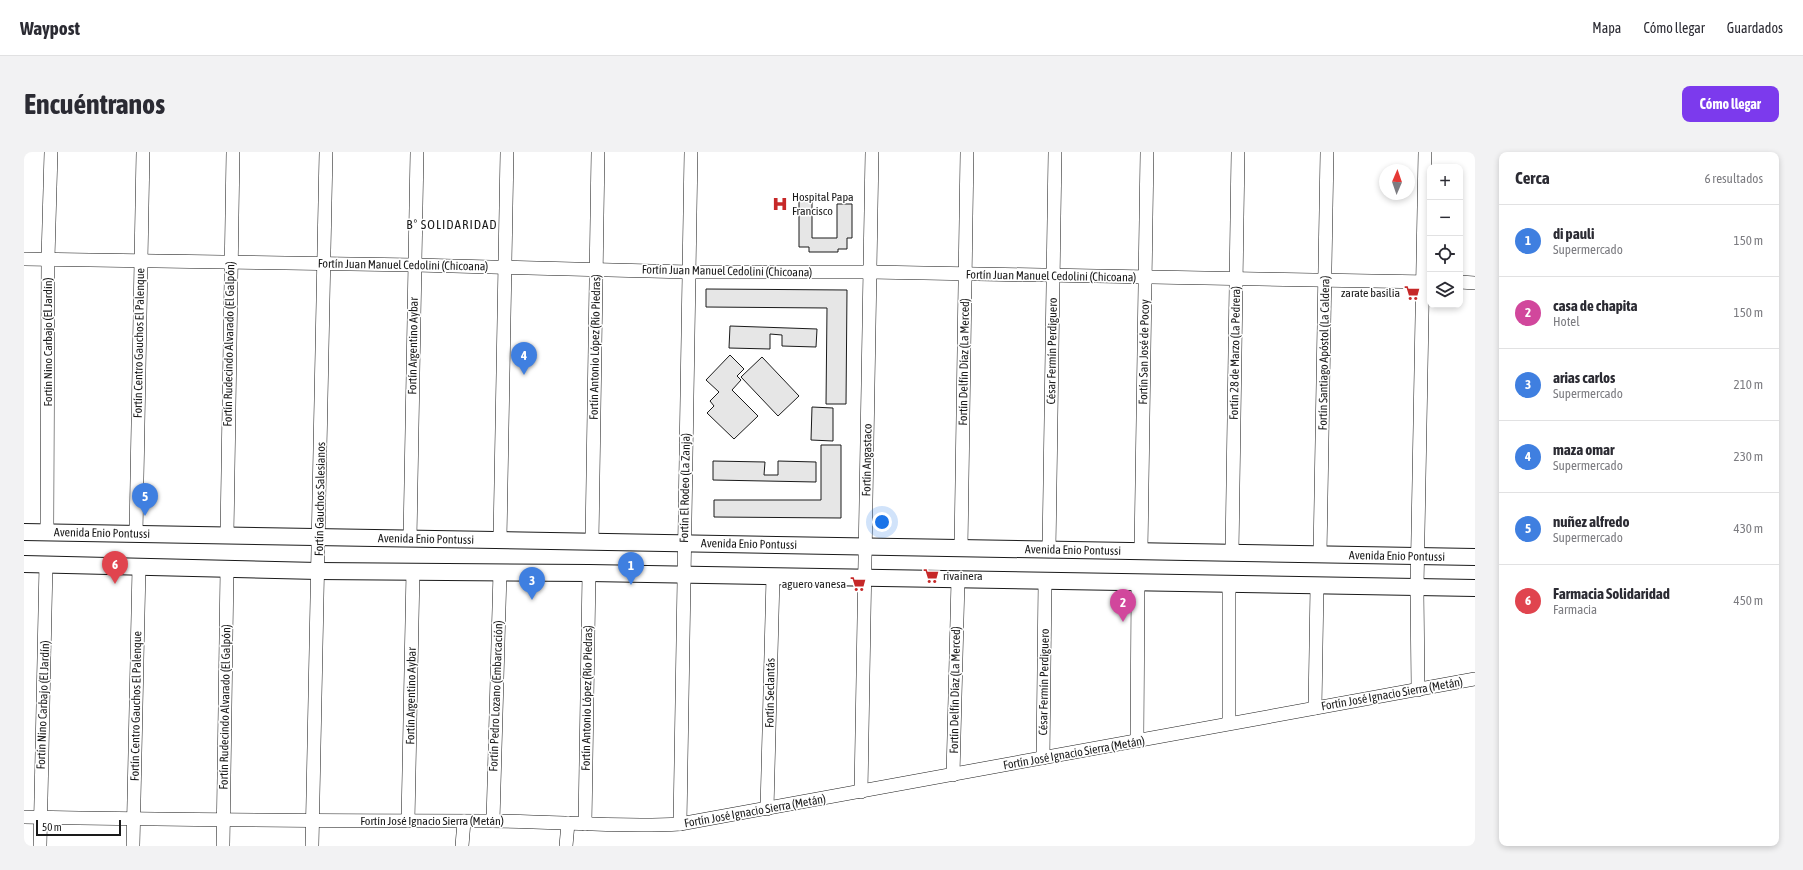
<!DOCTYPE html>
<html lang="es">
<meta charset="utf-8">
<style>
body{margin:0;font-family:"Asap Condensed",sans-serif;background:#f2f2f3;color:#2b2b33}
.controls{position:absolute;right:12px;top:12px;display:grid;overflow:hidden;border-radius:8px;box-shadow:0 2px 6px #0003}
.controls button{width:36px;height:36px;display:grid;place-items:center;padding:0;border:0;border-bottom:1px solid #e1e1e2;background:#fff;color:#2b2b33;font:20px sans-serif}
.compass{position:absolute;left:1355px;top:12px;width:36px;height:36px;border-radius:50%;background:#fff;box-shadow:0 2px 6px #0003;rotate:2deg}
.scale{position:absolute;left:12px;bottom:10px;width:85px;box-sizing:border-box;padding-left:4px;border:2px solid #1a1a1a;border-top:0;font-size:11px;line-height:14px;white-space:nowrap;color:#1a1a1a;-webkit-text-stroke:3px #fff;paint-order:stroke}
.you{position:absolute;left:858px;top:370px;width:14px;height:14px;margin:-10px;border:3px solid #fff;border-radius:50%;background:#1a73e8;box-shadow:0 0 0 6px #1a73e833}
.badge{display:grid;place-items:center;width:26px;height:26px;border-radius:50%;background:#7c3aed;color:#fff;font-size:13px;font-weight:700}
.pin{position:absolute;translate:-50% -33px;filter:drop-shadow(0 1px 2px #0008)}
.pin::after{content:'';position:absolute;top:21px;width:14px;height:12px;background:inherit;clip-path:polygon(0 0,100% 0,50% 100%)}
.list{margin:0;padding:0;list-style:none}
h2{display:flex;justify-content:space-between;align-items:center;height:52px;margin:0;padding:0 16px;font-size:17px}
h2 small{font-size:13px;font-weight:400;color:#7c7c81}
.list li{display:grid;grid-template-columns:26px 1fr auto;gap:12px;align-items:center;box-sizing:border-box;height:72px;padding:0 16px;border-top:1px solid #e1e1e2}
.list b{display:block;font-size:15px;white-space:nowrap}
.list p{margin:0;font-size:13px;white-space:nowrap;color:#7c7c81}
.list em{font-size:13px;font-style:normal;color:#7c7c81}
.icon{flex:none;width:22px;height:22px;fill:none;stroke:currentColor;stroke-width:2;stroke-linecap:round;stroke-linejoin:round}
.map{position:relative;flex:none;width:1451px;height:694px;overflow:hidden;border-radius:8px}
header{display:flex;align-items:center;gap:24px;box-sizing:border-box;height:56px;padding:0 20px;background:#fff;border-bottom:1px solid #e1e1e2}
header strong{font-size:19px}
nav{display:flex;gap:22px;margin-inline-start:auto;font-size:14px}
.intro{display:flex;align-items:center;justify-content:space-between;box-sizing:border-box;height:96px;padding:0 24px}
h1{margin:0;font-size:28px}
.button{padding:10px 18px;border-radius:8px;background:#7c3aed;color:#fff;font-size:14px;font-weight:700}
main{display:flex;gap:24px;padding:0 24px}
aside{flex:1;background:#fff;border-radius:8px;box-shadow:0 2px 6px #0003}
.map>svg:first-child{display:block}
.building{fill:#e6e6e6;stroke:#1a1a1a}
.lines{fill:none;stroke-linecap:round;stroke-linejoin:round}
.minor-casing{stroke:#1a1a1a;stroke-width:14}
.major-casing{stroke:#1a1a1a;stroke-width:18}
.minor{stroke:#fff;stroke-width:13}
.major{stroke:#fff;stroke-width:16}
.labels{text-anchor:middle;stroke-width:3;stroke-linejoin:round;paint-order:stroke}
.poi-label{font-size:12px;fill:#1a1a1a;stroke:#fff;text-anchor:start}
.street-label{font-size:12px;fill:#1a1a1a;stroke:#fff}
.neighbourhood-label{font-size:13px;letter-spacing:1px;fill:#1a1a1a;stroke:#fff}
</style>
<header>
<strong>Waypost</strong>
<nav><a>Mapa</a><a>Cómo llegar</a><a>Guardados</a></nav>
</header>
<div class="intro"><h1>Encuéntranos</h1><a class="button">Cómo llegar</a></div>
<main>
<div class="map">
<svg width="1451" height="694" viewBox="0 0 1451 694">
<rect width="100%" height="100%" fill="#fff"/>
<g class="building">
<polygon points="775,49 788,49 788,86 813,86 813,52 828,52 828,86 823,86 823,97 814,97 814,100 785,100 785,95 775,95"/>
<polygon points="682,137 823,138 822,252 802,252 803,156 682,155"/>
<polygon points="706,174 793,177 792,195 758,194 758,183 746,182 746,197 705,196"/>
<polygon points="706,203 720,217 713,224 717,228 708,238 734,264 710,287 683,261 690,254 686,249 695,240 682,228"/>
<polygon points="738,205 775,244 754,264 717,225"/>
<polygon points="788,255 809,256 809,289 787,288"/>
<polygon points="797,293 817,293 817,366 690,365 690,348 797,348"/>
<polygon points="689,309 741,310 740,323 754,323 754,309 792,310 792,330 689,328"/>
</g>
<g class="lines">
<defs>
<g id="minor">
<polyline points="0,107 391,113 665,120 846,120 1406,130"/>
<polyline points="1436,130 1451,131"/>
<polyline points="23,380 24,107 27,0"/>
<polyline points="112,382 119,0"/>
<polyline points="203,383 209,0"/>
<polyline points="386,387 393,0"/>
<polyline points="476,387 483,0"/>
<polyline points="568,389 574,0"/>
<polyline points="937,396 943,0"/>
<polyline points="1025,398 1031,0"/>
<polyline points="1117,399 1123,0"/>
<polyline points="1208,401 1214,0"/>
<polyline points="1296,403 1303,0"/>
<polyline points="1394,538 1393,436 1401,0"/>
<polyline points="1291,556 1293,434"/>
<polyline points="1205,571 1205,433"/>
<polyline points="1113,589 1114,430"/>
<polyline points="1019,606 1021,429"/>
<polyline points="929,623 934,428"/>
<polyline points="837,640 848,0"/>
<polyline points="743,657 749,425"/>
<path d="M0 665C156 668 312 669 468 669 530 669 594 676 656 672L1451 527"/>
<polyline points="384,669 389,419"/>
<polyline points="469,669 476,420"/>
<polyline points="561,672 565,421"/>
<polyline points="656,672 667,0"/>
<polyline points="16,694 22,412"/>
<polyline points="109,694 115,415"/>
<polyline points="199,694 203,417"/>
<polyline points="288,694 302,0"/>
<polyline points="438,694 440,669"/>
<polyline points="542,694 544,671"/>
</g>
<g id="major">
<polyline points="0,380 1451,405"/>
<polyline points="0,412 294,419 565,421 1451,436"/>
</g>
</defs>
<use href="#minor" class="minor-casing"/>
<use href="#major" class="major-casing"/>
<use href="#minor" class="minor"/>
<use href="#major" class="major"/>
</g>
<defs>
<symbol id="hospital-bare" viewBox="-9 -9 18 18"><path d="M-5-5h3v3.5h4V-5h3V5h-3V1.5h-4V5h-3Z" fill="#c62828" stroke="#fff" stroke-width="2.5" paint-order="stroke"/></symbol>
<symbol id="supermarket-bare" viewBox="-9 -9 18 18"><path d="M-6-5.5h2.5l.6 2H6L4.5 2H-2.5L-4.4-4H-6ZM-1.5 3.2a1.3 1.3 0 1 0 .1 0ZM3 3.2a1.3 1.3 0 1 0 .1 0Z" fill="#c62828" stroke="#fff" stroke-width="2.5" paint-order="stroke"/></symbol>
</defs>
<g fill-rule="evenodd">
<use href="#hospital-bare" x="745" y="41" width="22" height="22"/>
<use href="#supermarket-bare" x="1377" y="130" width="22" height="22"/>
<use href="#supermarket-bare" x="896" y="413" width="22" height="22"/>
<use href="#supermarket-bare" x="823" y="421" width="22" height="22"/>
</g>
<g class="labels">
<g class="poi-label">
<text x="768" y="49">Hospital Papa<tspan x="768" dy="14">Francisco</tspan></text>
<text x="1376" y="145" text-anchor="end">zarate basilia</text>
<text x="919" y="428">rivainera</text>
<text x="822" y="436" text-anchor="end">aguero vanesa</text>
</g>
<g class="street-label">
<text transform="translate(379 113) rotate(1)" y="4">Fortín Juan Manuel Cedolini (Chicoana)</text>
<text transform="translate(703 119) rotate(1)" y="4">Fortín Juan Manuel Cedolini (Chicoana)</text>
<text transform="translate(1027 124) rotate(1)" y="4">Fortín Juan Manuel Cedolini (Chicoana)</text>
<text transform="translate(24 190) rotate(-90)" y="4">Fortín Nino Carbajo (El Jardín)</text>
<text transform="translate(115 191) rotate(-89)" y="4">Fortín Centro Gauchos El Palenque</text>
<text transform="translate(205 192) rotate(-89)" y="4">Fortín Rudecindo Alvarado (El Galpón)</text>
<text transform="translate(389 194) rotate(-89)" y="4">Fortín Argentino Aybar</text>
<text transform="translate(571 195) rotate(-89)" y="4">Fortín Antonio López (Río Piedras)</text>
<text transform="translate(1028 199) rotate(-89)" y="4">César Fermín Perdiguero</text>
<text transform="translate(1120 200) rotate(-89)" y="4">Fortín San José de Pocoy</text>
<text transform="translate(1211 201) rotate(-89)" y="4">Fortín 28 de Marzo (La Pedrera)</text>
<text transform="translate(1300 201) rotate(-89)" y="4">Fortín Santiago Apóstol (La Caldera)</text>
<text transform="translate(940 210) rotate(-89)" y="4">Fortín Delfín Díaz (La Merced)</text>
<text transform="translate(843 308) rotate(-89)" y="4">Fortín Angastaco</text>
<text transform="translate(661 336) rotate(-89)" y="4">Fortín El Rodeo (La Zanja)</text>
<text transform="translate(296 347) rotate(-89)" y="4">Fortín Gauchos Salesianos</text>
<text transform="translate(78 381) rotate(1)" y="4">Avenida Enio Pontussi</text>
<text transform="translate(402 387) rotate(1)" y="4">Avenida Enio Pontussi</text>
<text transform="translate(725 392) rotate(1)" y="4">Avenida Enio Pontussi</text>
<text transform="translate(1049 398) rotate(1)" y="4">Avenida Enio Pontussi</text>
<text transform="translate(1373 404) rotate(1)" y="4">Avenida Enio Pontussi</text>
<text transform="translate(1020 530) rotate(-89)" y="4">César Fermín Perdiguero</text>
<text transform="translate(931 538) rotate(-89)" y="4">Fortín Delfín Díaz (La Merced)</text>
<text transform="translate(746 541) rotate(-89)" y="4">Fortín Seclantás</text>
<text transform="translate(1368 542) rotate(-10)" y="4">Fortín José Ignacio Sierra (Metán)</text>
<text transform="translate(387 544) rotate(-89)" y="4">Fortín Argentino Aybar</text>
<text transform="translate(472 544) rotate(-88)" y="4">Fortín Pedro Lozano (Embarcación)</text>
<text transform="translate(563 546) rotate(-89)" y="4">Fortín Antonio López (Río Piedras)</text>
<text transform="translate(19 553) rotate(-88)" y="4">Fortín Nino Carbajo (El Jardín)</text>
<text transform="translate(112 554) rotate(-89)" y="4">Fortín Centro Gauchos El Palenque</text>
<text transform="translate(201 555) rotate(-89)" y="4">Fortín Rudecindo Alvarado (El Galpón)</text>
<text transform="translate(1050 601) rotate(-10)" y="4">Fortín José Ignacio Sierra (Metán)</text>
<text transform="translate(731 659) rotate(-10)" y="4">Fortín José Ignacio Sierra (Metán)</text>
<text x="408" y="673">Fortín José Ignacio Sierra (Metán)</text>
</g>
<g class="neighbourhood-label">
<text x="428" y="77">B° SOLIDARIDAD</text>
</g>
</g>
</svg>
<div class="controls">
<button>+</button>
<button>−</button>
<button><svg class="icon" aria-label="locate" viewBox="0 0 24 24"><circle cx="12" cy="12" r="6"/><path d="M12 2v4M12 18v4M2 12h4M18 12h4"/></svg></button>
<button><svg class="icon" aria-label="layers" viewBox="0 0 24 24"><path d="M12 4l9 5-9 5-9-5zM3 14l9 5 9-5"/></svg></button>
</div>
<svg class="compass" viewBox="-18 -18 36 36"><path d="M0-13l5 13h-10z" fill="#e53935"/><path d="M0 13l5-13h-10z" fill="#7c7c81"/></svg>
<div class="scale">50 m</div>
<div class="you"></div>
<div class="pin badge" style="left:607px;top:433px;background:#3f7fe0">1</div>
<div class="pin badge" style="left:1099px;top:470px;background:#d1479c">2</div>
<div class="pin badge" style="left:508px;top:448px;background:#3f7fe0">3</div>
<div class="pin badge" style="left:500px;top:223px;background:#3f7fe0">4</div>
<div class="pin badge" style="left:121px;top:364px;background:#3f7fe0">5</div>
<div class="pin badge" style="left:91px;top:432px;background:#e0444e">6</div>
</div>
<aside>
<h2>Cerca<small>6 resultados</small></h2>
<ul class="list">
<li><span class="badge" style="background:#3f7fe0">1</span><div><b>di pauli</b><p>Supermercado</p></div><em>150 m</em></li>
<li><span class="badge" style="background:#d1479c">2</span><div><b>casa de chapita</b><p>Hotel</p></div><em>150 m</em></li>
<li><span class="badge" style="background:#3f7fe0">3</span><div><b>arias carlos</b><p>Supermercado</p></div><em>210 m</em></li>
<li><span class="badge" style="background:#3f7fe0">4</span><div><b>maza omar</b><p>Supermercado</p></div><em>230 m</em></li>
<li><span class="badge" style="background:#3f7fe0">5</span><div><b>nuñez alfredo</b><p>Supermercado</p></div><em>430 m</em></li>
<li><span class="badge" style="background:#e0444e">6</span><div><b>Farmacia Solidaridad</b><p>Farmacia</p></div><em>450 m</em></li>
</ul>
</aside>
</main>
